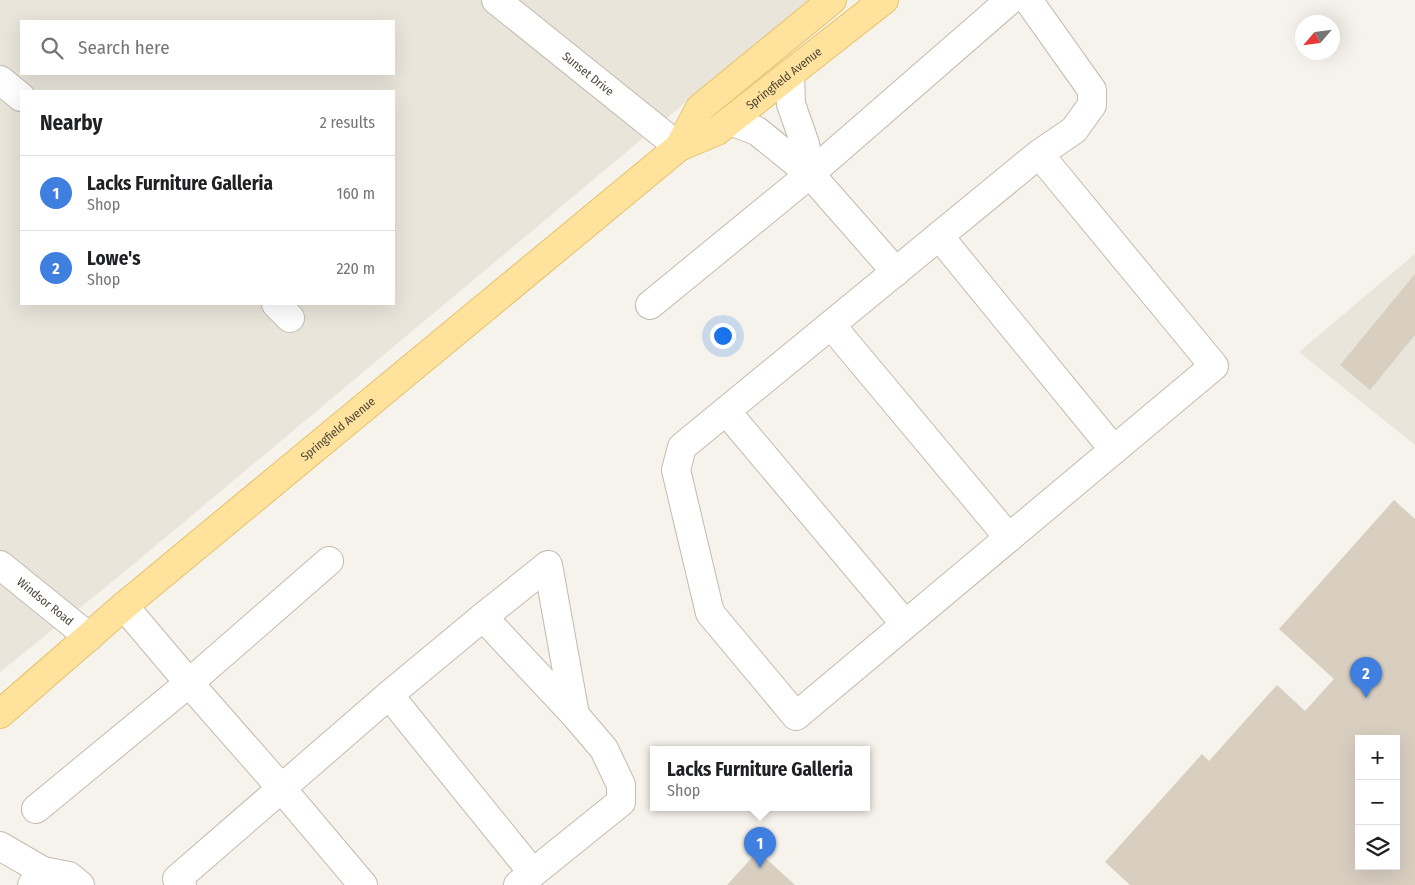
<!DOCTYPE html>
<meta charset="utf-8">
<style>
body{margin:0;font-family:"Fira Sans Condensed",sans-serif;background:#f6f6f6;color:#202124}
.controls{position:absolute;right:15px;bottom:15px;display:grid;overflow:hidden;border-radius:0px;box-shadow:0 5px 20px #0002}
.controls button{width:45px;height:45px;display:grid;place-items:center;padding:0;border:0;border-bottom:1px solid #e0e0e0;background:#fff;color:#202124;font:25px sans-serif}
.compass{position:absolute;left:1295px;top:15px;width:45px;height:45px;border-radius:50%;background:#fff;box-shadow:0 5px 20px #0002;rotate:242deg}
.you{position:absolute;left:722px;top:335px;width:18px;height:18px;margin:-12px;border:4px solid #fff;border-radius:50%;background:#1a73e8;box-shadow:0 0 0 8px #1a73e833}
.badge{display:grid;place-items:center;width:32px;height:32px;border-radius:50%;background:#7c3aed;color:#fff;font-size:16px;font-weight:700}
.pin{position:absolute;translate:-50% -41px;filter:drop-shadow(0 1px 2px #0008)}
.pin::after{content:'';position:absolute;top:26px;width:18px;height:15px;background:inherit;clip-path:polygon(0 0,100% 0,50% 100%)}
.popup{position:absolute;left:650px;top:746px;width:220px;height:65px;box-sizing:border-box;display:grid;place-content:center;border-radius:0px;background:#fff;filter:drop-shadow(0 1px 4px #0005);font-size:16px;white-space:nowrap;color:#757577}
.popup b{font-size:19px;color:#202124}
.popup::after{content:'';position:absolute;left:50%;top:100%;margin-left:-10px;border:10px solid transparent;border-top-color:#fff}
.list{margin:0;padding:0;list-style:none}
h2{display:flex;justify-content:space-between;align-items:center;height:65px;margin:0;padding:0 20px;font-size:21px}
h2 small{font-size:16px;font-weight:400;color:#757577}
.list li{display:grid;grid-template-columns:32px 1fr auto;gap:15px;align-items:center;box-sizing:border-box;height:75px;padding:0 20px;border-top:1px solid #e0e0e0}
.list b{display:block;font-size:19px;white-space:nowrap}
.list p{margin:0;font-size:16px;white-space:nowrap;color:#757577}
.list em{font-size:16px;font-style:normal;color:#757577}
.icon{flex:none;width:28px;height:28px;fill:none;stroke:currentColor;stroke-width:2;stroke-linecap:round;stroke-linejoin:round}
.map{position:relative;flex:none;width:1415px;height:885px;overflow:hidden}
.search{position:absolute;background:#fff;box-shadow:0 5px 20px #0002;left:20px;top:20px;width:375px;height:55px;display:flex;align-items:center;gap:12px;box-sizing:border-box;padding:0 18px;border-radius:0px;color:#757577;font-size:19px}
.panel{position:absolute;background:#fff;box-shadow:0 5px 20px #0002;left:20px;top:90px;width:375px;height:215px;border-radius:0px}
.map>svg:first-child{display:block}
.residential{fill:#eae5da;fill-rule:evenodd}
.building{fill:#d8cfc1;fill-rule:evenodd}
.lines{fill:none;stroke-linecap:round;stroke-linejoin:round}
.minor-casing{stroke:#c2bbae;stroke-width:30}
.major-casing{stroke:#e6c16a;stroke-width:30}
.minor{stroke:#fff;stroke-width:28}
.major{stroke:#ffe39c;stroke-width:28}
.labels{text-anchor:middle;stroke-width:4.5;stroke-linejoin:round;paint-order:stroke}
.street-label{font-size:12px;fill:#4b4439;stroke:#fff}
</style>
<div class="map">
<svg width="1415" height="885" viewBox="0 0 1415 885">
<rect width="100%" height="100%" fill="#f6f3ec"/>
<g class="residential">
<path d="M0 0H808L117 578 0 672ZM21 21H394V74H21ZM21 91H394V304H21Z"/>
<polygon points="1415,254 1415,445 1299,352"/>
</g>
<g class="building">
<polygon points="1415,274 1415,335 1370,390 1340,365"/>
<path d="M1394 500 1415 519V885H1130L1105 862 1202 754 1209 761 1277 685 1305 711 1334 679 1279 629ZM1359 739H1396V866H1359Z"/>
<polygon points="758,851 795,885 727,885"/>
</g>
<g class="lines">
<defs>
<g id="minor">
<path id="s1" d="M496 0 679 147"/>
<polyline points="1028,0 1092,90 1092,105 1074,130 1039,154 682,447 676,470 710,613 796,716 1214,366 1039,154"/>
<polyline points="0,80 21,97"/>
<polyline points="730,121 757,131 810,174 805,144 791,104 790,74"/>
<polyline points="810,174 896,272"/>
<polyline points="939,236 1114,450"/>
<polyline points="276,304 290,318"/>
<polyline points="650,305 810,174 1010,0"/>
<polyline points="831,325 1009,538"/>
<polyline points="726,411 905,624"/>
<path id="s2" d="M0 565 89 637"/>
<polyline points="124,606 189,683 329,561"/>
<polyline points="483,617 548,565 575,715"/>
<polyline points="389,695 533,873"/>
<polyline points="36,809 189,683 282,789 363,885"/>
<polyline points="0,846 43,871 32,885"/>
<polyline points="43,871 69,876 80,885"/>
<polyline points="182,885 177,879 389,695 483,617 575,715 604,749 621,785 621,802 518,885"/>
</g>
<g id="major">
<polyline points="679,147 700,108 832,0"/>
<path id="s3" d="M0 714 124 606 679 147 717 131 884 0"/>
</g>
</defs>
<use href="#minor" class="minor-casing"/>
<use href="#major" class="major-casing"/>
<use href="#minor" class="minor"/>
<use href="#major" class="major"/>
</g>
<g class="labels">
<g class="street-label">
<text dy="4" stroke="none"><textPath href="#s1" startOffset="118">Sunset Drive</textPath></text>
<text dy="4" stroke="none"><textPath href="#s3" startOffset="1011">Springfield Avenue</textPath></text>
<text dy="4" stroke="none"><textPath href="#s3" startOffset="442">Springfield Avenue</textPath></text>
<text dy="4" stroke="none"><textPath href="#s2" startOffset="58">Windsor Road</textPath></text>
</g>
</g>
</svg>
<div class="controls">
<button>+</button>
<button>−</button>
<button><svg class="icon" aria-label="layers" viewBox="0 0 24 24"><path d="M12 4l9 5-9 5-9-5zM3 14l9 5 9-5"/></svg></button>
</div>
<svg class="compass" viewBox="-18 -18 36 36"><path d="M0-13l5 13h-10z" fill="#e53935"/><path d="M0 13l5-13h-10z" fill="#757577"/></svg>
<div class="you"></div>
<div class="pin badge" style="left:760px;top:868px;background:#3f7fe0">1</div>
<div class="popup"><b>Lacks Furniture Galleria</b>Shop</div>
<div class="pin badge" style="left:1366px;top:698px;background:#3f7fe0">2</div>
<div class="search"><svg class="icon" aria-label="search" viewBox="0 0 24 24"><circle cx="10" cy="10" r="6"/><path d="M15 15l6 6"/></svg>Search here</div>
<section class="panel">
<h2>Nearby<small>2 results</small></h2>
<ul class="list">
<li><span class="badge" style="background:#3f7fe0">1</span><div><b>Lacks Furniture Galleria</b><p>Shop</p></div><em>160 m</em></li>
<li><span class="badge" style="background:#3f7fe0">2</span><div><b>Lowe's</b><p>Shop</p></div><em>220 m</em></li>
</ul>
</section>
</div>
